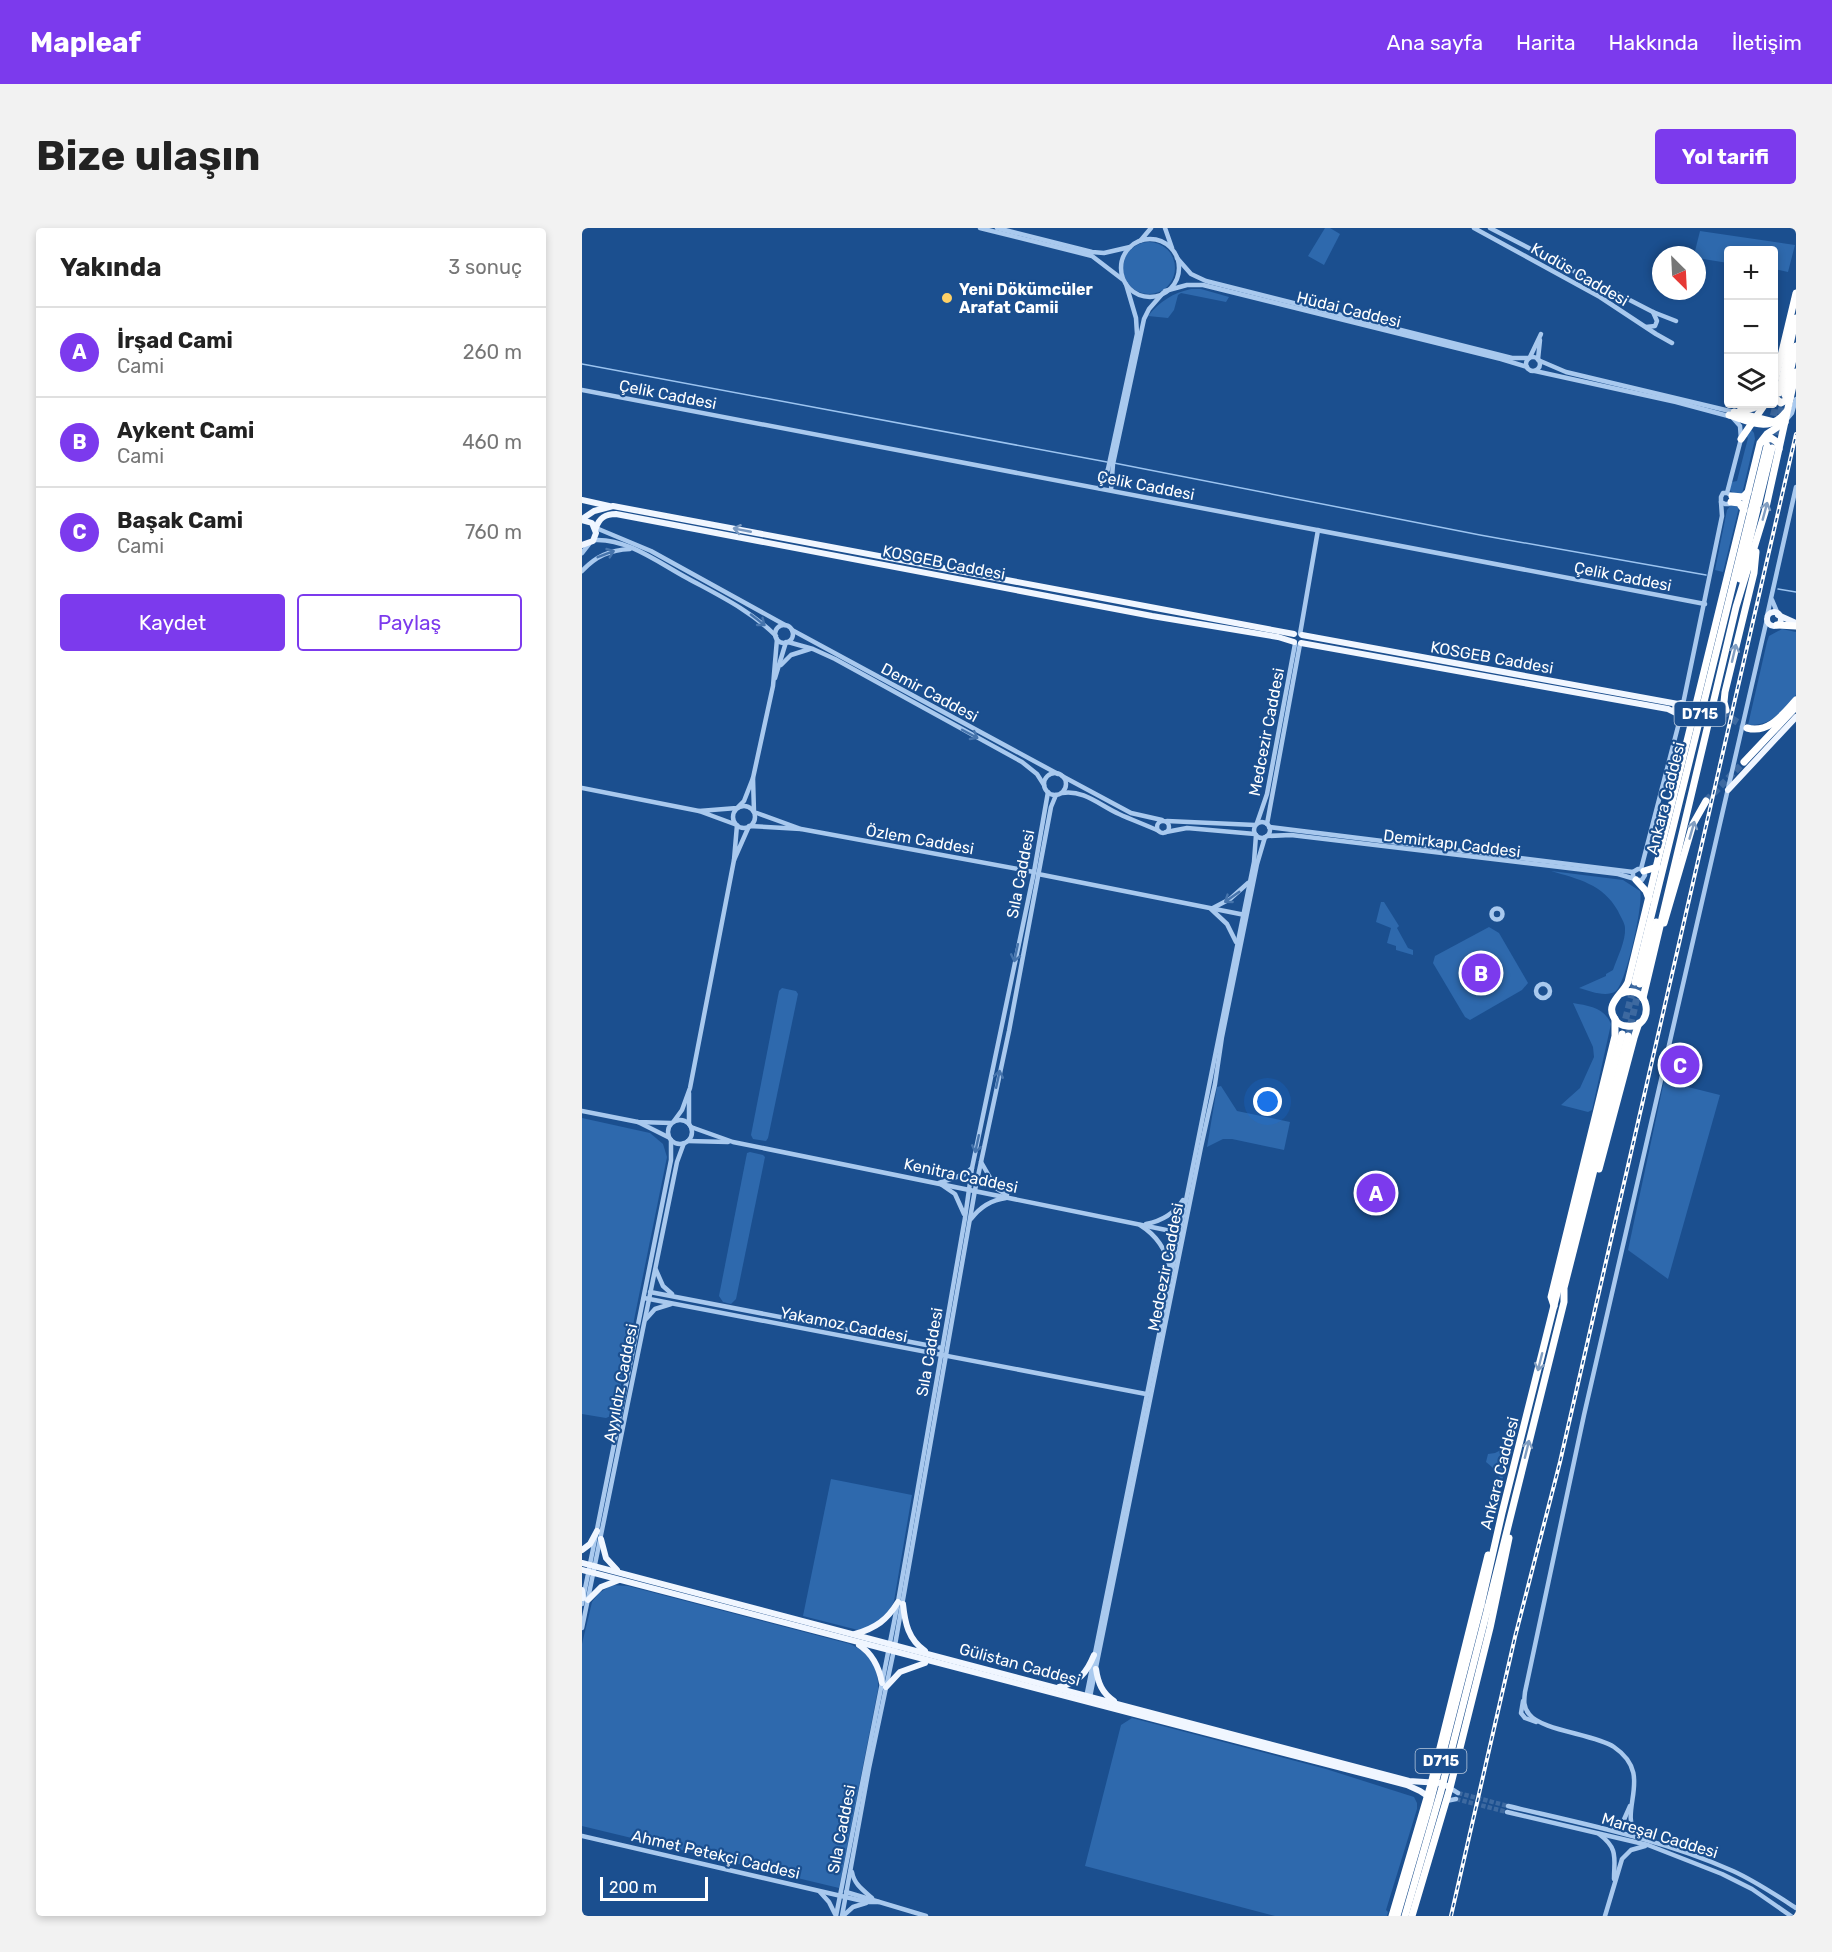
<!DOCTYPE html>
<html lang="tr">
<meta charset="utf-8">
<style>
body{margin:0;font-family:Rubik,sans-serif;background:#f2f2f2;color:#222}
.controls{position:absolute;right:18px;top:18px;display:grid;overflow:hidden;border-radius:6px;box-shadow:0 3px 9px #0003}
.controls button{width:54px;height:54px;display:grid;place-items:center;padding:0;border:0;border-bottom:2px solid #e0e0e0;background:#fff;color:#222;font:30px sans-serif}
.compass{position:absolute;left:1070px;top:18px;width:54px;height:54px;border-radius:50%;background:#fff;box-shadow:0 3px 9px #0003;rotate:156deg}
.scale{position:absolute;left:18px;bottom:15px;width:108px;box-sizing:border-box;padding-left:6px;border:3px solid #fff;border-top:0;font-size:16px;line-height:21px;white-space:nowrap;color:#fff;-webkit-text-stroke:4px #1b4f8f;paint-order:stroke}
.you{position:absolute;left:686px;top:874px;width:21px;height:21px;margin:-15px;border:4px solid #fff;border-radius:50%;background:#1a73e8;box-shadow:0 0 0 9px #1a73e833}
.badge{display:grid;place-items:center;width:39px;height:39px;border-radius:50%;background:#7c3aed;color:#fff;font-size:20px;font-weight:700}
.pin{position:absolute;translate:-50% -50%;border:3px solid #fff;box-shadow:0 2px 6px #0006}
.list{margin:0;padding:0;list-style:none}
h2{display:flex;justify-content:space-between;align-items:center;height:78px;margin:0;padding:0 24px;font-size:26px}
h2 small{font-size:20px;font-weight:400;color:#767676}
.list li{display:grid;grid-template-columns:39px 1fr auto;gap:18px;align-items:center;box-sizing:border-box;height:90px;padding:0 24px;border-top:2px solid #e0e0e0}
.list b{display:block;font-size:22px;white-space:nowrap}
.list p{margin:0;font-size:20px;white-space:nowrap;color:#767676}
.list em{font-size:20px;font-style:normal;color:#767676}
.actions{display:flex;gap:12px;padding:18px 24px}
.actions a{flex:1;padding:14px 0;border:2px solid #7c3aed;border-radius:6px;text-align:center;font-size:21px;color:#7c3aed}
.actions .main{background:#7c3aed;color:#fff}
.icon{flex:none;width:33px;height:33px;fill:none;stroke:currentColor;stroke-width:2;stroke-linecap:round;stroke-linejoin:round}
.map{position:relative;flex:none;width:1214px;height:1688px;overflow:hidden;border-radius:6px}
header{display:flex;align-items:center;gap:36px;box-sizing:border-box;height:84px;padding:0 30px;background:#7c3aed;color:#fff}
header strong{font-size:28px}
nav{display:flex;gap:33px;margin-inline-start:auto;font-size:21px}
.intro{display:flex;align-items:center;justify-content:space-between;box-sizing:border-box;height:144px;padding:0 36px}
h1{margin:0;font-size:42px}
.button{padding:15px 27px;border-radius:6px;background:#7c3aed;color:#fff;font-size:21px;font-weight:700}
main{display:flex;gap:36px;padding:0 36px}
aside{flex:1;background:#fff;border-radius:6px;box-shadow:0 3px 9px #0003}
.map>svg:first-child{display:block}
.green{fill:#2e69ad}
.lines{fill:none;stroke-linecap:round;stroke-linejoin:round}
.stream{stroke:#9cc4f0;stroke-width:1.5}
.minor-tunnel{stroke:#3d69a0;stroke-width:4.5;stroke-dasharray:4.5 2;stroke-linecap:butt}
.highway-tunnel{stroke:#3d69a0;stroke-width:7;stroke-dasharray:7 3.5;stroke-linecap:butt}
.minor{stroke:#a9c9ee;stroke-width:4.5}
.major{stroke:#f0f6ff;stroke-width:6}
.highway{stroke:#fff;stroke-width:7}
.rail-casing{stroke:#fff;stroke-width:4}
.rail{stroke:#1b4f8f;stroke-width:1.5;stroke-dasharray:4.5;stroke-linecap:butt}
.highway-bridge{stroke:#fff;stroke-width:7}
.oneway{stroke:#829ec1}
.oneway2{stroke:#7b9ac1}
.oneway3{stroke:#4674ac}
.poi-dot{fill:#ffd166;stroke:#1b4f8f;stroke-width:2}
.labels{text-anchor:middle;stroke-width:4.5;stroke-linejoin:round;paint-order:stroke}
.shield{fill:#1b4f8f;stroke:#bbcadd;stroke-width:1.5}
.shield-label{font-size:15px;font-weight:bold;fill:#fff}
.street-label{font-size:16px;fill:#fff;stroke:#1b4f8f}
.poi-label{font-size:16px;font-weight:bold;fill:#fff;stroke:#1b4f8f;text-anchor:start}
</style>
<header>
<strong>Mapleaf</strong>
<nav><a>Ana sayfa</a><a>Harita</a><a>Hakkında</a><a>İletişim</a></nav>
</header>
<div class="intro"><h1>Bize ulaşın</h1><a class="button">Yol tarifi</a></div>
<main>
<aside>
<h2>Yakında<small>3 sonuç</small></h2>
<ul class="list">
<li><span class="badge">A</span><div><b>İrşad Cami</b><p>Cami</p></div><em>260 m</em></li>
<li><span class="badge">B</span><div><b>Aykent Cami</b><p>Cami</p></div><em>460 m</em></li>
<li><span class="badge">C</span><div><b>Başak Cami</b><p>Cami</p></div><em>760 m</em></li>
</ul>
<div class="actions"><a class="main">Kaydet</a><a>Paylaş</a></div>
</aside>
<div class="map">
<svg width="1214" height="1688" viewBox="0 0 1214 1688">
<rect width="100%" height="100%" fill="#1b4f8f"/>
<g class="green">
<polygon points="743,0 748,0 758,6 742,37 726,28"/>
<polygon points="1118,3 1213,17 1206,44 1192,41 1192,22 1146,22 1146,35 1115,30 1115,27 1112,27"/>
<circle cx="567" cy="40" r="26"/>
<path d="M609 61H619L647 69 644 74 599 65 596 67 592 82 586 90 566 88C578 73 591 65 609 61Z"/>
<polygon points="1168,200 1172,205 1173,211 1160,266 1155,267 1147,262 1150,254 1155,253 1166,210 1163,207"/>
<polygon points="1149,277 1157,279 1141,344 1133,342 1145,282"/>
<path d="M1200 401 1214 404V467C1198 484 1191 498 1166 497L1185 414 1187 408Z"/>
<path d="M969 643 1041 652 1058 663C1062 675 1044 755 1034 763 1024 770 1008 763 997 760L1024 748V746L1031 742C1035 730 1044 713 1043 700 1043 695 1038 688 1036 683 1021 656 996 651 969 643Z"/>
<polygon points="799,674 802,674 817,698 815,700 826,720 831,722 831,727 814,722 814,718 805,715 809,700 794,694"/>
<polygon points="907,699 917,705 946,755 940,762 888,792 883,789 851,735 853,728"/>
<polygon points="200,760 214,763 216,766 186,910 184,913 171,911 169,907 197,763"/>
<path d="M991 775C1007 778 1022 779 1029 796L1010 882 1006 884 979 877 998 860 1012 829 1011 819Z"/>
<polygon points="1082,853 1138,867 1086,1051 1046,1022"/>
<polygon points="639,858 655,883 708,894 702,922 650,911 641,911 625,919 635,859"/>
<polygon points="0,890 68,905 81,916 85,929 33,1186 24,1190 0,1186"/>
<polygon points="168,924 181,927 183,929 154,1071 149,1076 141,1074 137,1068 165,925"/>
<polygon points="929,1217 920,1253 910,1239 904,1234 906,1226 913,1225"/>
<polygon points="249,1251 330,1267 312,1373 309,1380 293,1397 276,1402 221,1388"/>
<path d="M30 1357 46 1358 268 1416C287 1424 297 1440 296 1461L257 1660 0 1598V1416L10 1374 17 1365Z"/>
<polygon points="550,1490 744,1541 832,1569 835,1575 835,1581 804,1682 806,1684 805,1688 693,1688 503,1638 539,1497"/>
</g>
<g class="lines">
<g class="stream">
<polyline points="0,136 525,234"/>
<polyline points="532,235 898,307 1124,347"/>
<polyline points="1196,361 1214,364"/>
</g>
<g class="minor-tunnel">
<polyline points="876,1565 926,1578"/>
<polyline points="874,1571 925,1584"/>
</g>
<g class="highway-tunnel">
<polyline points="1189,198 1196,168"/>
<polyline points="1191,217 1202,170"/>
<polyline points="1144,482 1147,489 1165,500"/>
<polyline points="1124,573 1162,534"/>
<polyline points="1041,801 1053,754"/>
<polyline points="1046,808 1058,756"/>
</g>
<g class="minor">
<polyline points="398,0 510,28 540,51"/>
<polyline points="415,0 510,24 522,25 548,19"/>
<polyline points="583,0 590,20"/>
<polyline points="892,0 1018,69 1074,106 1090,115"/>
<polyline points="908,0 1071,84 1094,93"/>
<circle cx="568" cy="40" r="29"/>
<polyline points="559,12 569,0"/>
<polyline points="595,30 609,46 624,53 930,130 947,130"/>
<polyline points="583,63 605,57 621,57 919,131 945,139"/>
<polyline points="1064,99 1073,98 1075,93 1071,84"/>
<circle cx="951" cy="136" r="7"/>
<polyline points="948,129 959,106"/>
<polyline points="956,131 958,112"/>
<polyline points="956,132 984,144 1152,184"/>
<polyline points="953,143 1094,174 1150,189 1158,198 1159,211 1145,265 1141,265 1139,269 1139,274 1143,276 1147,276 1150,272 1149,267 1145,265"/>
<polyline points="0,162 1123,376"/>
<polyline points="1204,192 1210,185 1214,171"/>
<polyline points="517,260 526,241 555,106 554,90 544,56"/>
<polyline points="529,262 531,236 562,91 567,81 581,65"/>
<polyline points="14,300 69,323 203,397"/>
<path d="M12 312C45 310 77 335 105 350 136 367 168 382 194 408"/>
<polyline points="0,325 7,316"/>
<path d="M0 343C14 328 28 322 48 321"/>
<polyline points="1190,372 1196,386"/>
<polyline points="1185,388 1214,259"/>
<circle cx="202" cy="406" r="9"/>
<polyline points="210,402 476,546"/>
<polyline points="718,406 736,302"/>
<polyline points="206,414 231,421 253,431 440,534 455,546 462,557"/>
<polyline points="199,437 209,427 228,421"/>
<polyline points="193,450 204,414"/>
<polyline points="1101,476 1140,288 1139,274"/>
<circle cx="473" cy="556" r="11"/>
<polyline points="480,548 549,585 580,592"/>
<polygon points="171,550 172,584 219,601 167,598 152,632 155,597 117,583 155,580 162,573"/>
<polyline points="171,550 191,458 195,411"/>
<polyline points="0,560 117,583"/>
<path d="M480 565C501 561 519 578 537 586 550 592 564 597 577 603"/>
<circle cx="162" cy="589" r="11"/>
<circle cx="581" cy="599" r="6"/>
<polyline points="585,593 673,597"/>
<circle cx="680" cy="602" r="8"/>
<polyline points="675,595 685,566 713,416"/>
<polyline points="685,596 718,416"/>
<polyline points="687,599 1051,644"/>
<polyline points="219,601 452,644"/>
<polyline points="584,604 605,600 673,606"/>
<polyline points="685,608 709,607 1036,646 1053,651"/>
<polyline points="1059,641 1056,641 1051,644 1051,648 1054,652 1060,652 1063,647 1059,641 1099,487"/>
<polyline points="456,646 663,687"/>
<circle cx="915" cy="686" r="5.5"/>
<polyline points="654,714 645,696 629,681 648,671 666,655"/>
<circle cx="961" cy="763" r="7"/>
<polyline points="0,883 56,894 89,895"/>
<circle cx="98" cy="904" r="12"/>
<polyline points="92,893 100,882 108,860 152,632"/>
<polyline points="56,894 86,909"/>
<polyline points="107,896 107,865"/>
<polyline points="109,899 151,914 599,1005"/>
<polyline points="106,913 146,914"/>
<polyline points="399,934 414,960 425,967"/>
<polyline points="382,986 373,966 357,955 383,946 390,940"/>
<path d="M389 991C398 979 409 972 424 970"/>
<path d="M564 996C580 993 592 986 601 972"/>
<path d="M558 997C574 1007 584 1021 588 1040"/>
<polyline points="74,1042 81,1058 90,1066"/>
<polyline points="68,1064 360,1120"/>
<polyline points="62,1070 564,1166"/>
<polyline points="64,1091 73,1081 89,1076"/>
<polyline points="0,1376 89,932 89,912"/>
<polyline points="0,1400 95,934 102,915"/>
<polyline points="508,1469 619,919 633,856 640,809 675,636 683,609"/>
<polyline points="504,1470 672,634 674,607"/>
<polyline points="941,1473 939,1485 943,1490 954,1494"/>
<polyline points="868,1560 876,1565"/>
<polyline points="864,1573 874,1571"/>
<path d="M926 1578C1002 1596 1079 1611 1151 1643 1173 1653 1194 1667 1214 1680"/>
<polyline points="925,1584 1066,1617 1140,1646 1170,1661 1209,1688"/>
<polyline points="1031,1602 1040,1596 1048,1578"/>
<path d="M1017 1606C1037 1621 1032 1630 1032 1651"/>
<polyline points="0,1608 285,1674 297,1674"/>
<path d="M1054 1608C1036 1580 1073 1547 1032 1519 1013 1506 960 1503 947 1486 941 1479 942 1472 943 1464L1002 1187 1185 391"/>
<path d="M270 1644C272 1656 281 1662 290 1670"/>
<polyline points="238,1664 247,1674 253,1686"/>
<polyline points="264,1664 344,1688"/>
<polyline points="254,1688 316,1374 383,990 390,940 452,644 466,564"/>
<polyline points="260,1688 287,1540 313,1417 393,962 427,803 469,579 474,567"/>
<polyline points="261,1688 271,1679 284,1675"/>
<polyline points="1023,1688 1040,1631 1049,1622 1063,1618"/>
</g>
<g class="major">
<polyline points="0,272 27,278"/>
<polyline points="0,291 12,283 31,278 712,406"/>
<polyline points="0,292 10,295 14,305 11,313 0,317"/>
<path d="M14 300C17 290 23 286 34 286L570 388 696 409 712 414"/>
<circle cx="1192" cy="391" r="7"/>
<polyline points="1196,387 1214,395"/>
<polyline points="720,407 1096,476"/>
<polyline points="719,415 1086,481 1094,485"/>
<circle cx="1099" cy="481" r="6"/>
<polyline points="1146,562 1214,489"/>
<polyline points="19,1311 24,1330 35,1342"/>
<polyline points="0,1322 8,1316 15,1303"/>
<polyline points="0,1335 827,1553 858,1555 865,1558"/>
<polyline points="0,1342 825,1557 838,1563 847,1569"/>
<polyline points="0,1362 1,1370"/>
<polyline points="6,1372 19,1359 37,1352"/>
<path d="M321 1376C323 1395 326 1411 343 1423"/>
<path d="M273 1406C294 1400 305 1392 316 1374"/>
<path d="M277 1417C291 1426 297 1439 300 1455"/>
<path d="M514 1441C516 1455 520 1465 532 1473"/>
<polyline points="304,1459 318,1444 343,1435"/>
<path d="M477 1459C497 1455 505 1444 512 1427"/>
</g>
<g class="highway">
<polyline points="1192,157 1214,65"/>
<polyline points="1197,165 1214,90"/>
<polyline points="1203,167 1214,118"/>
<polyline points="1192,169 1199,175 1208,170"/>
<polyline points="1158,183 1171,180 1179,176"/>
<polyline points="1152,184 1196,195"/>
<path d="M1147 187C1169 194 1187 205 1204 184"/>
<polyline points="1159,211 1183,176"/>
<polyline points="1180,214 1189,210 1195,214 1197,221"/>
<polyline points="1150,268 1161,269 1166,264"/>
<polyline points="1149,274 1157,275 1162,282"/>
<polyline points="1158,351 1190,220"/>
<polyline points="1195,397 1214,398"/>
<polyline points="1144,482 1142,474 1143,464 1172,345 1174,324"/>
<path d="M1165 500C1187 506 1201 486 1214 472"/>
<polyline points="1162,534 1214,479"/>
<polyline points="1062,643 1075,639"/>
<polyline points="1054,652 1064,663 1067,671"/>
<polyline points="1082,695 1111,596 1124,573"/>
<polyline points="1053,754 1185,218"/>
<polyline points="1058,756 1074,694"/>
<path d="M1038 766C1069 752 1074 802 1045 798 1040 798 1035 795 1033 791 1022 776 1041 766 1046 754L1178 215 1185 206 1203 194"/>
<polyline points="1061,770 1154,379 1183,284 1214,144"/>
<polyline points="1017,941 1052,810 1057,795"/>
<polyline points="972,1078 969,1069 1033,808 1033,791"/>
<polyline points="899,1377 920,1285 1040,806"/>
<polyline points="906,1379 982,1074 982,1060 1046,808"/>
<polyline points="810,1688 849,1556 906,1327"/>
<polyline points="830,1688 868,1560 908,1400 927,1310"/>
</g>
<defs>
<polyline id="rail" points="869,1688 933,1409 978,1234 1214,206"/>
</defs>
<use href="#rail" class="rail-casing"/>
<use href="#rail" class="rail"/>
<g class="highway-bridge">
<polyline points="815,1688 848,1575 899,1377"/>
<polyline points="823,1688 859,1563 906,1379"/>
</g>
</g>
<defs><path id="oneway-shaft" d="M-6 0H5M1.5-3L5.5 0L1.5 3" fill="none" stroke-width="1.6" stroke-linecap="round" stroke-linejoin="round" transform="scale(1.5)"/></defs>
<g class="oneway">
<use href="#oneway-shaft" transform="translate(1183 283) rotate(-75)"/>
<use href="#oneway-shaft" transform="translate(1152 425) rotate(-77)"/>
<use href="#oneway-shaft" transform="translate(1110 602) rotate(-74)"/>
<use href="#oneway-shaft" transform="translate(958 1134) rotate(104)"/>
<use href="#oneway-shaft" transform="translate(945 1221) rotate(-76)"/>
</g>
<use class="oneway2" href="#oneway-shaft" transform="translate(160 302) rotate(-169)"/>
<g class="oneway3">
<use href="#oneway-shaft" transform="translate(24 326) rotate(-21)"/>
<use href="#oneway-shaft" transform="translate(176 392) rotate(38)"/>
<use href="#oneway-shaft" transform="translate(388 506) rotate(28)"/>
<use href="#oneway-shaft" transform="translate(650 669) rotate(145)"/>
<use href="#oneway-shaft" transform="translate(434 725) rotate(102)"/>
<use href="#oneway-shaft" transform="translate(416 851) rotate(-78)"/>
<use href="#oneway-shaft" transform="translate(395 916) rotate(102)"/>
</g>
<circle class="poi-dot" cx="365" cy="70" r="6"/>
<g class="labels">
<g class="shield">
<rect x="1092.5" y="474" width="51" height="24" rx="4.5"/>
<rect x="833.5" y="1521" width="51" height="24" rx="4.5"/>
</g>
<g class="shield-label">
<text x="1118" y="491">D715</text>
<text x="859" y="1538">D715</text>
</g>
<g class="street-label">
<text transform="translate(998 46) rotate(30)" y="6">Kudüs Caddesi</text>
<text transform="translate(767 81) rotate(14)" y="6">Hüdai Caddesi</text>
<text transform="translate(86 166) rotate(11)" y="6">Çelik Caddesi</text>
<text transform="translate(564 257) rotate(11)" y="6">Çelik Caddesi</text>
<text transform="translate(362 334) rotate(11)" y="6">KOSGEB Caddesi</text>
<text transform="translate(1041 348) rotate(11)" y="6">Çelik Caddesi</text>
<text transform="translate(910 429) rotate(10)" y="6">KOSGEB Caddesi</text>
<text transform="translate(348 464) rotate(28)" y="6">Demir Caddesi</text>
<text transform="translate(684 504) rotate(-79)" y="6">Medcezir Caddesi</text>
<text transform="translate(1083 570) rotate(-76)" y="6">Ankara Caddesi</text>
<text transform="translate(338 611) rotate(10)" y="6">Özlem Caddesi</text>
<text transform="translate(870 615) rotate(7)" y="6">Demirkapı Caddesi</text>
<text transform="translate(438 646) rotate(-79)" y="6">Sıla Caddesi</text>
<text transform="translate(379 947) rotate(12)" y="6">Kenitra Caddesi</text>
<text transform="translate(583 1039) rotate(-79)" y="6">Medcezir Caddesi</text>
<text transform="translate(262 1096) rotate(11)" y="6">Yakamoz Caddesi</text>
<text transform="translate(347 1124) rotate(-80)" y="6">Sıla Caddesi</text>
<text transform="translate(38 1155) rotate(-79)" y="6">Ayyıldız Caddesi</text>
<text transform="translate(917 1245) rotate(-76)" y="6">Ankara Caddesi</text>
<text transform="translate(438 1436) rotate(15)" y="6">Gülistan Caddesi</text>
<text transform="translate(259 1601) rotate(-79)" y="6">Sıla Caddesi</text>
<text transform="translate(1078 1607) rotate(17)" y="6">Mareşal Caddesi</text>
<text transform="translate(134 1626) rotate(13)" y="6">Ahmet Petekçi Caddesi</text>
</g>
<g class="poi-label">
<text x="377" y="67">Yeni Dökümcüler<tspan x="377" dy="18">Arafat Camii</tspan></text>
</g>
</g>
</svg>
<div class="controls">
<button>+</button>
<button>−</button>
<button><svg class="icon" aria-label="layers" viewBox="0 0 24 24"><path d="M12 4l9 5-9 5-9-5zM3 14l9 5 9-5"/></svg></button>
</div>
<svg class="compass" viewBox="-18 -18 36 36"><path d="M0-13l5 13h-10z" fill="#e53935"/><path d="M0 13l5-13h-10z" fill="#767676"/></svg>
<div class="scale">200 m</div>
<div class="you"></div>
<div class="pin badge" style="left:794px;top:965px">A</div>
<div class="pin badge" style="left:899px;top:745px">B</div>
<div class="pin badge" style="left:1098px;top:837px">C</div>
</div>
</main>
